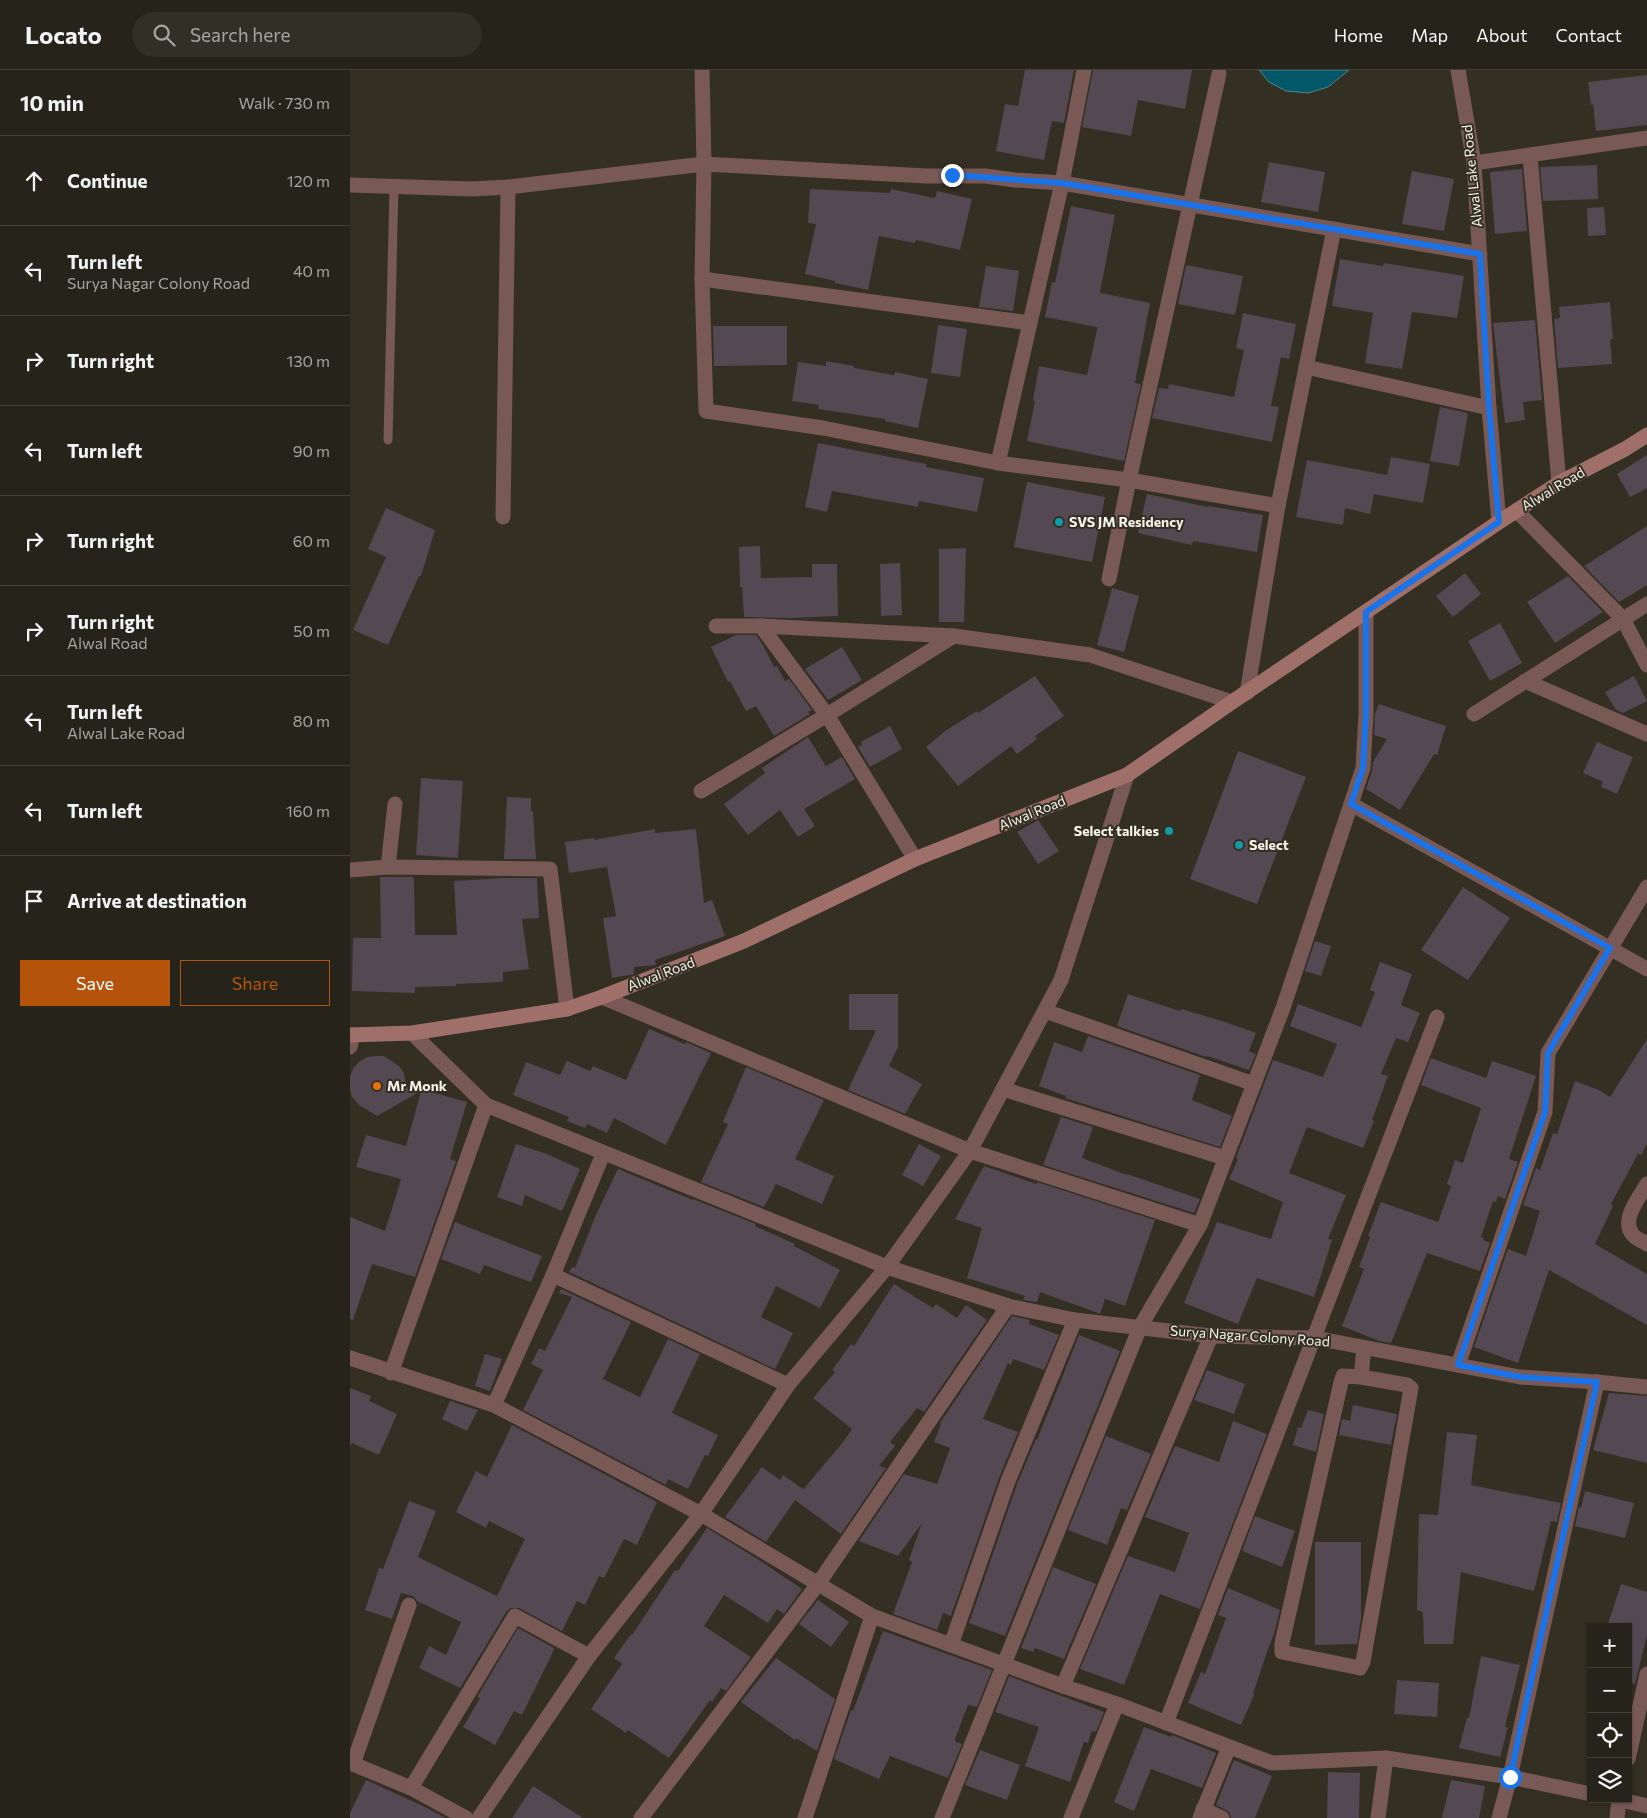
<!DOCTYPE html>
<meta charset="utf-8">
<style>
body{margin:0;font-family:Commissioner,sans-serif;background:#322f27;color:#f1f3f6}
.controls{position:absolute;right:15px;bottom:15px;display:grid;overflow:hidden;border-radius:0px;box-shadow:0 1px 4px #0004}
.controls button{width:45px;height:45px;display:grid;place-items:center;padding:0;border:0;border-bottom:1px solid #424039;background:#26231a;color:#f1f3f6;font:25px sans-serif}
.stop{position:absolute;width:15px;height:15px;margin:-11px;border:4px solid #1a73e8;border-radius:50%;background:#fff}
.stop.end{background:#1a73e8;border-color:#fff;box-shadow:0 1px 5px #0008}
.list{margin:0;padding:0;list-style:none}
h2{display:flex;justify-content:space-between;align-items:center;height:65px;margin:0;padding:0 20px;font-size:21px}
h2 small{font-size:16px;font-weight:400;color:#a4a4a2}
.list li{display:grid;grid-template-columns:32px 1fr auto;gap:15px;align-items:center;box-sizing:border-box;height:90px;padding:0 20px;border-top:1px solid #424039}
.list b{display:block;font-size:19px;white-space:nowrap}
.list p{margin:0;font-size:16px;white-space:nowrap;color:#a4a4a2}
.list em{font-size:16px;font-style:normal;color:#a4a4a2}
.actions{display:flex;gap:10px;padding:15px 20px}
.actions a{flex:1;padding:11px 0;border:1px solid #b45309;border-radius:0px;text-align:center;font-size:18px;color:#b45309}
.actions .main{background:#b45309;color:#fff}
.icon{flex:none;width:28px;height:28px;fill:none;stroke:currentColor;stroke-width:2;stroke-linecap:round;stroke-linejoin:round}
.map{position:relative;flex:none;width:1297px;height:1748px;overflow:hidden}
header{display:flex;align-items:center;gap:30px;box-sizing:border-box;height:70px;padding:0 25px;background:#26231a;border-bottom:1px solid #424039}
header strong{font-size:24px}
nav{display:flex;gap:28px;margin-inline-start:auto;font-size:18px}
.search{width:350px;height:45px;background:#322f27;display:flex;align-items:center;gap:12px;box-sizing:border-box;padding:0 18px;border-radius:28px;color:#a4a4a2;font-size:19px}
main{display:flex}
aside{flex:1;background:#26231a}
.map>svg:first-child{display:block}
.water{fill:#025867;stroke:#4b868e}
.building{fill:#544852}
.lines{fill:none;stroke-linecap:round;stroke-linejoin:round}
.service{stroke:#785956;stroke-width:9}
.minor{stroke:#785956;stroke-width:15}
.tertiary{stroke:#785956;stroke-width:15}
.secondary{stroke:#9f6f6a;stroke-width:15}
.route{stroke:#1a73e8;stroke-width:6}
.culture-dot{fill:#0f9aa8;stroke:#332f22;stroke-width:2}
.food-dot{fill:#e8710a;stroke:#332f22;stroke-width:2}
.labels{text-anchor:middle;stroke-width:4;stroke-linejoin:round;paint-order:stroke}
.street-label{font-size:14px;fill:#f5f3ea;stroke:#332f22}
.poi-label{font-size:14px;font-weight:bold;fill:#f5f3ea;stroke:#332f22;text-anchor:start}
</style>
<header>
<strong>Locato</strong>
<div class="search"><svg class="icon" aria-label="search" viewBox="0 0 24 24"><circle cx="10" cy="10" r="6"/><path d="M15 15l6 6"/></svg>Search here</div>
<nav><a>Home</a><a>Map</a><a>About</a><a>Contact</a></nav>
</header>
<main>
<aside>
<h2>10 min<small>Walk · 730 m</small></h2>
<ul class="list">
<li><svg class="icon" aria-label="ahead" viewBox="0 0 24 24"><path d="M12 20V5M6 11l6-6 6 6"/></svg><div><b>Continue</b></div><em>120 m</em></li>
<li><svg class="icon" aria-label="left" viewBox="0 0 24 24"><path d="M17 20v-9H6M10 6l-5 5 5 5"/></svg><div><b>Turn left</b><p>Surya Nagar Colony Road</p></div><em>40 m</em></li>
<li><svg class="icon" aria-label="right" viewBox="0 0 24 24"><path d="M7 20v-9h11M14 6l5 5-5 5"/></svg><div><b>Turn right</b></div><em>130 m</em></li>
<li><svg class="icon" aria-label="left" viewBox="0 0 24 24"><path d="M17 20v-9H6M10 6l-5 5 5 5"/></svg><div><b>Turn left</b></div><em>90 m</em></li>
<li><svg class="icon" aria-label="right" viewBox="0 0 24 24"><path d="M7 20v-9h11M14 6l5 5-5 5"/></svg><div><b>Turn right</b></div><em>60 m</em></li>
<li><svg class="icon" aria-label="right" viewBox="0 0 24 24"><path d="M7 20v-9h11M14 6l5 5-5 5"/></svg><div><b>Turn right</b><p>Alwal Road</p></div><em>50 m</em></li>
<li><svg class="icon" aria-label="left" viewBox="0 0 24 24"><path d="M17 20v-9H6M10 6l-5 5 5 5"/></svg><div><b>Turn left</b><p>Alwal Lake Road</p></div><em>80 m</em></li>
<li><svg class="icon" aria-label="left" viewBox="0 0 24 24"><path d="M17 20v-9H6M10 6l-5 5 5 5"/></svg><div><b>Turn left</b></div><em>160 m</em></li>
<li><svg class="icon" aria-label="arrive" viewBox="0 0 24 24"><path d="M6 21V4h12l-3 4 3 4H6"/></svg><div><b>Arrive at destination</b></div></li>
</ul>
<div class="actions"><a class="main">Save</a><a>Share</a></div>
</aside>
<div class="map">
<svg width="1297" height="1748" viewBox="0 0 1297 1748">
<rect width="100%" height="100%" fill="#332f22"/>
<polygon class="water" points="909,0 999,0 978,17 958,23 936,21 919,12"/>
<g class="building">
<polygon points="675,0 724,0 714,53 702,51 694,90 646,81 655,34 668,36"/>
<polygon points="743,0 842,0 835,39 788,30 781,66 732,57"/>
<polygon points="1297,5 1297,55 1246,61 1243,34 1241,35 1238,12"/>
<polygon points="919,92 975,102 968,142 911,132"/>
<polygon points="1247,95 1248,129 1193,131 1190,97"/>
<polygon points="1172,99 1177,161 1145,164 1140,102"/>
<polygon points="1062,101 1104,109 1094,161 1052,154"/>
<polygon points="460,119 540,123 541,119 585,128 587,121 622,129 610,180 566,170 565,173 529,166 518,220 485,213 485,211 455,204 466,154 458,153"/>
<polygon points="721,136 765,145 750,222 751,223 800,233 785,313 791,314 774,391 677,371 685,331 683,330 689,296 737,305 747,260 747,257 695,247 702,212 705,213"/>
<polygon points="1254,137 1256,165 1238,166 1237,138"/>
<polygon points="990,189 1033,196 1034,193 1114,206 1107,248 1062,242 1052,299 1015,293 1023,243 982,236"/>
<polygon points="836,195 893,206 885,245 828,234"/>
<polygon points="636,196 669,201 663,241 629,237"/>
<polygon points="1260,232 1263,269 1260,269 1262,294 1208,298 1204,249 1210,248 1209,237"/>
<polygon points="893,243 946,254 939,289 931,287 921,336 929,337 922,372 802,348 809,318 818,319 819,314 884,327 894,280 886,278"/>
<polygon points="1185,250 1192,330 1173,332 1175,350 1155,353 1143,253"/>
<polygon points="588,255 617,259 610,307 581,303"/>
<polygon points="363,256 437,256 437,295 364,296"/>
<polygon points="476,291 504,296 504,298 544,305 545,302 578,309 568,358 535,351 535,349 468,339 469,335 442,331 448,292 476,296"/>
<polygon points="1090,337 1118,343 1109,396 1080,391"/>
<polygon points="468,373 576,394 576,397 634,408 627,442 569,431 568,437 482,421 477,442 455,437"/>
<polygon points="1297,385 1297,418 1280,427 1267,404"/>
<polygon points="1041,387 1080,394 1073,433 1024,424 1020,444 995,438 993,455 946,447 957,390 1037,405"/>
<polygon points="677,412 755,427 742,492 664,477"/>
<polygon points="797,424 858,437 858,436 913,445 907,482 843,471 842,475 788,463"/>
<polygon points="36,438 85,460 71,506 69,506 38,575 3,560 36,487 18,479"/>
<polygon points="1297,456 1297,515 1269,532 1234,496"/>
<polygon points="410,476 411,508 462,507 462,494 487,494 488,546 440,548 394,547 392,517 390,517 389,477"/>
<polygon points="616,478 614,552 589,552 589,479"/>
<polygon points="550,493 552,545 531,546 530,494"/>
<polygon points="1115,503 1131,524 1103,547 1086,526"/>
<polygon points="1218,506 1253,542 1205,573 1177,532"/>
<polygon points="762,518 789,526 774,582 747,575"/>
<polygon points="1150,553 1172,593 1140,611 1118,571"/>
<polygon points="386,565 406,565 413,575 424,597 427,596 435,611 439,609 462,640 458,642 460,644 424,666 406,636 396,641 380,611 378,612 361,577"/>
<polygon points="492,577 512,610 478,630 455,599"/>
<polygon points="685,606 714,646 685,666 687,669 667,684 661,676 608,716 576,677 595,661 627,641 628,643"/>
<polygon points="1284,606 1297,631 1273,643 1266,640 1255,622"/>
<polygon points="1029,634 1096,656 1087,685 1084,684 1050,740 1016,719 1022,701 1023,692 1037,669 1024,665 1025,644"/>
<polygon points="540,656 552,679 520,697 508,677 512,675 511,672"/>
<polygon points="458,667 476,696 492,687 505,709 454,739 465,756 448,767 430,740 398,765 374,734 415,703 412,698"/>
<polygon points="1247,672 1283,687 1267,724 1251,717 1253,712 1233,703"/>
<polygon points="888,681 956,707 907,834 840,809"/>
<polygon points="71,708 113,711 108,788 66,785"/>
<polygon points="157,727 181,728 181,741 183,741 186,789 154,789"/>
<polygon points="688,750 709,781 688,794 667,762"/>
<polygon points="305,759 305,763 346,759 354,833 362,830 375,866 305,890 306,895 284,897 284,904 262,908 253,848 266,846 257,797 219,803 215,772 244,768 244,770"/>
<polygon points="30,807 64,807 65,865 107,865 104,811 154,808 187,808 189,848 172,849 179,899 153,902 153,912 106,914 106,916 65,917 65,923 2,921 3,868 31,868"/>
<polygon points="1113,817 1160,848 1118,910 1071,880"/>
<polygon points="965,871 981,876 971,906 955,901"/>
<polygon points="1030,892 1062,904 1051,935 1070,943 1058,972 1046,968 1031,1004 1038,1006 1022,1050 1024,1051 1013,1078 957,1057 939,1103 996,1125 978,1169 982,1170 964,1227 907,1208 888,1254 834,1233 867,1152 921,1169 933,1132 879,1109 888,1089 886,1088 923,990 973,1007 987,974 940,956 948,934 1011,957 1025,922 1020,920"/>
<polygon points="499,924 548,924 548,977 539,996 572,1014 555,1044 498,1020 526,960 499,960"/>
<polygon points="778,924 830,941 831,939 872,951 906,963 899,981 906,984 899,1000 857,986 856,987 767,956"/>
<polygon points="299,959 335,974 336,972 361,983 316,1075 264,1048 257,1063 237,1054 235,1058 217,1051 219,1047 163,1025 176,992 210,1005 217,991 240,1001 243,996 276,1010"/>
<polygon points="738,966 850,1005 842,1030 882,1046 870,1077 715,1028 716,1026 689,1016 704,972 732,982"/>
<polygon points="1297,969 1297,1074 1291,1085 1288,1084 1261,1134 1263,1136 1245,1174 1297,1204 1297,1255 1199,1200 1168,1293 1124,1277 1158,1179 1176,1186 1190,1141 1173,1135 1186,1098 1190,1100 1203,1063 1207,1064 1225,1011 1249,1020 1260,1027"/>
<polygon points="26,986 34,986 49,996 54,1003 56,1015 117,1032 100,1089 106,1091 104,1097 65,1207 22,1194 3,1250 0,1249 0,1147 35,1161 51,1109 6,1097 16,1065 56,1076 71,1021 27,1046 9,1035 2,1027 0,1020 0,1006 3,999 9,992 17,987"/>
<polygon points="1081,988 1136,1008 1142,991 1186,1006 1159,1089 1168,1092 1155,1129 1148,1126 1146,1132 1143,1131 1131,1167 1134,1168 1133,1170 1140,1173 1130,1201 1077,1183 1041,1273 1029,1271 992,1256 1014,1199 1009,1197 1020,1167 1018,1166 1031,1132 1088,1152 1101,1116 1097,1114 1105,1090 1113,1093 1131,1038 1071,1015"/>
<polygon points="396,997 474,1030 445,1089 484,1106 472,1134 426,1114 414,1137 351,1112 378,1054 373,1052"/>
<polygon points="711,1047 743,1057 732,1088 777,1105 777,1104 850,1129 844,1143 693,1095"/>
<polygon points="166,1074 197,1084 230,1099 212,1141 175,1125 172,1136 147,1127"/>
<polygon points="569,1074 591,1086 573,1116 552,1105"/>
<polygon points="634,1096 686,1114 687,1112 805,1150 775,1236 755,1229 750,1244 748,1243 690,1222 687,1232 673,1230 675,1226 617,1208 632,1158 605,1149"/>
<polygon points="268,1099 343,1130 343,1129 406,1154 405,1156 445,1174 444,1176 490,1200 470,1238 426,1216 411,1247 443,1263 425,1299 219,1202 222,1197 225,1198 245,1147"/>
<polygon points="105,1152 192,1186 181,1212 134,1195 130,1204 91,1189"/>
<polygon points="544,1214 583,1238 586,1234 607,1248 616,1235 637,1250 574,1342 567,1338 540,1372 545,1376 529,1396 536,1398 491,1464 445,1430 416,1472 375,1447 412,1397 430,1410 433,1405 453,1419 451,1422 493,1372 502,1359 463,1328 485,1302 482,1300 501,1274 504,1276"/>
<polygon points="211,1219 281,1252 253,1309 290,1327 318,1269 350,1284 322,1343 368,1365 358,1386 355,1385 338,1419 318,1409 316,1415 173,1340 193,1300 181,1294 189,1278 195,1281 222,1227 209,1223"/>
<polygon points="662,1246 680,1250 679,1254 709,1265 694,1300 663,1289 661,1295 658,1293 633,1349 668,1362 649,1408 601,1546 593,1543 587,1560 543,1544 562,1492 559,1490 572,1453 548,1486 509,1471 554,1404 587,1414 600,1378 584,1372 591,1354 590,1353"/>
<polygon points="729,1265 770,1281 655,1566 619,1553 667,1414 686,1369 687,1370"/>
<polygon points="135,1284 152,1289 140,1321 125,1316"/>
<polygon points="857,1300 895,1314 884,1344 844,1330"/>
<polygon points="0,1318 21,1326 19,1331 47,1344 29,1385 2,1373 0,1376"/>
<polygon points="1259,1323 1297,1326 1297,1393 1243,1380"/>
<polygon points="100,1331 128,1340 117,1361 92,1349"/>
<polygon points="1003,1335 1047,1344 1041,1375 989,1365 992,1349 1000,1351"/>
<polygon points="958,1340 974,1344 966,1382 943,1375 948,1357 951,1358"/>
<polygon points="883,1351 917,1364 850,1539 810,1524 774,1615 730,1599 778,1486 825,1502 839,1463 795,1447 825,1376 869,1392"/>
<polygon points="162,1355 307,1432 287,1475 274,1469 254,1508 249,1506 235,1535 227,1531 212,1561 169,1538 161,1538 157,1541 110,1618 69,1598 79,1576 96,1585 111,1552 67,1531 63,1526 51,1523 42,1549 15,1540 29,1498 33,1499 59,1431 86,1441 68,1487 147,1526 175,1469 139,1451 136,1458 106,1442 126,1401 137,1407"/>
<polygon points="1097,1362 1127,1365 1121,1415 1211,1433 1207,1452 1201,1451 1184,1521 1111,1502 1103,1574 1074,1574 1073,1542 1067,1540 1069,1444 1088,1445"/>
<polygon points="756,1366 801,1384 777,1440 771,1438 757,1475 718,1460"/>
<polygon points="1235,1421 1284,1433 1275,1468 1225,1456 1229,1437 1231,1438"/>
<polygon points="905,1446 945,1461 932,1497 892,1481"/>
<polygon points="357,1458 406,1488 452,1519 434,1544 427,1539 418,1553 374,1525 354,1556 401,1587 376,1621 371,1618 362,1632 360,1630 319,1688 278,1660 276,1663 241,1639 272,1594 264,1588 281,1564 282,1565 325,1500 328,1501"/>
<polygon points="965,1472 1011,1472 1011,1548 1007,1574 965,1575"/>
<polygon points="703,1497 746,1514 714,1589 685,1578 683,1582 671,1578"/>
<polygon points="1271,1514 1297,1522 1297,1565 1285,1614 1278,1613 1278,1557 1257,1557"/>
<polygon points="878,1518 930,1540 924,1564 917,1582 903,1624 904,1625 891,1655 838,1633 851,1602 855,1604 876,1548 868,1545"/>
<polygon points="468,1530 499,1552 481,1577 449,1554"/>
<polygon points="168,1558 204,1578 203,1582 172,1645 164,1641 145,1675 113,1657 130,1628 127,1627"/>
<polygon points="533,1561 642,1600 627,1637 618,1635 605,1669 606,1672 612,1674 598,1708 540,1686 529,1709 484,1689 501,1640 503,1641"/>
<polygon points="1131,1586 1170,1595 1155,1657 1158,1657 1150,1687 1109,1678 1117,1648 1119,1648"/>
<polygon points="426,1588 485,1629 467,1681 446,1668 445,1670 391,1632"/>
<polygon points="659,1606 754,1642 746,1662 742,1661 738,1673 734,1672 720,1712 675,1696 689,1657 645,1642"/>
<polygon points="1047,1610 1089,1613 1087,1647 1044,1644"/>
<polygon points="794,1657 821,1667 822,1665 866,1683 852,1718 801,1699 784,1741 764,1732"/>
<polygon points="630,1680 670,1695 657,1730 615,1715"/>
<polygon points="884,1690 922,1706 905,1748 881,1748 879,1742 866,1735"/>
<polygon points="978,1702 1010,1703 1009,1748 977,1748"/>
<polygon points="16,1710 75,1737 96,1748 0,1748 0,1743"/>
<polygon points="1101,1710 1135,1716 1129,1748 1092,1748"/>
<polygon points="183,1716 233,1748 162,1748"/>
</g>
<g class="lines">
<polyline class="service" points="38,370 44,116"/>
<g class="minor">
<polyline points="352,0 354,94 576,106 635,106 665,110 712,113 1130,184"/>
<polyline points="1108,0 1124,93 1139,338 1149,452"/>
<polyline points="1180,86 1209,413"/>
<polyline points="1124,93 1297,68"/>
<polyline points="0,115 122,119 158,117 354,94 352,209 356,341 473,358 648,393 779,410 928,436"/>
<polyline points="352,209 680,253"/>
<polyline points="956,297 1139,338"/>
<polyline points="648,393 712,113 734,0"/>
<polyline points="1167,441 1273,549 1297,595"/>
<polyline points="153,447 158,117"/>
<polyline points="759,509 779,410 869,4"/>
<polyline points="366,556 411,556 604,566 740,585 882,632"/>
<polyline points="411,556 477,645 565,789"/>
<polyline points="1175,611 1297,664"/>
<polyline points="897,623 928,436 984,159"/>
<polyline points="1124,644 1297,534"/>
<polyline points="351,721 477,645 604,566"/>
<polyline points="1001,734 1297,899"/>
<polyline points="38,797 45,734"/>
<polyline points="0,800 38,797 200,799 217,939"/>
<polyline points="252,927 620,1081 850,1155"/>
<polyline points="695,941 904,1014"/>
<polyline points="62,963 136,1035 537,1197 658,1236 725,1250 861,1266 965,1268 1170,1307 1247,1312 1297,1317"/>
<polyline points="0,977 3,965"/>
<polyline points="653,1019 875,1088"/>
<path d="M1297 1114C1289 1128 1270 1150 1283 1165 1286 1169 1293 1171 1297 1174"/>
<polyline points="203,1205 438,1315"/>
<polyline points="0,1288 144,1335 351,1444 522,1546 713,1616 767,1634 922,1693 1036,1688 1160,1707 1241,1724"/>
<polyline points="1108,1295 1195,1042 1198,983 1297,817"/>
<polyline points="41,1303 136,1035"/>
<polyline points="1011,1307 993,1306 991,1312 932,1573 932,1582 1010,1598 1013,1592 1061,1318 1057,1315 1011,1307 1014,1278"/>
<polyline points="144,1335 203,1205 253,1084"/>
<polyline points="59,1535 3,1694 61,1718 116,1748"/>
<polyline points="601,1575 658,1411 725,1250"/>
<polyline points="713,1616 861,1266"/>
<polyline points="816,1653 1087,947"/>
<polyline points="1278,1689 1297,1604"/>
<polyline points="61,1718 165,1546 239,1586"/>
<polyline points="1267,1729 1297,1736"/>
<polyline points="853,1739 872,1748"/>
<polyline points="291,1748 468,1514 658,1236"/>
<polyline points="455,1748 522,1546"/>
<polyline points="592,1748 790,1257 850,1155 933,938 1013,698 1016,644 1016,542"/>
<polyline points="721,1748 767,1634"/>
<polyline points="850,1748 879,1677"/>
<polyline points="1028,1748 1036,1688"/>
<polyline points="1149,1748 1160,1707 1247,1312"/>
<polyline points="1267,1748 1269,1729"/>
</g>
<polyline class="tertiary" points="129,1748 239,1586 351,1444 438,1315 537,1197 620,1081 711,910 777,705"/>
<polyline class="secondary" points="0,965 62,963 217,939 252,927 394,871 565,789 777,705 882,632 1149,452 1209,413 1275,379 1297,365"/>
</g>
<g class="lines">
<polyline class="route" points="602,105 712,113 1130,184 1139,338 1149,452 1016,542 1016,644 1013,698 1001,734 1260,878 1198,983 1195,1042 1108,1295 1170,1307 1247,1312 1160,1707"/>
</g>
<g class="culture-dot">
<circle cx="709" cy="452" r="5"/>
<circle cx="819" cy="761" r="5"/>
<circle cx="889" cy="775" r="5"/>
</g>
<circle class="food-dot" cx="27" cy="1016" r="5"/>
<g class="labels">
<g class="street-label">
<text transform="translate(1122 106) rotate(-96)" y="5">Alwal Lake Road</text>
<text transform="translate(1203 419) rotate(-31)" y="5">Alwal Road</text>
<text transform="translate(682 743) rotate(-22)" y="5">Alwal Road</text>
<text transform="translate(311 904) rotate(-21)" y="5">Alwal Road</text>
<text transform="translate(900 1266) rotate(4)" y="5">Surya Nagar Colony Road</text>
</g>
<g class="poi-label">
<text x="719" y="457">SVS JM Residency</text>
<text x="809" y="766" text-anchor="end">Select talkies</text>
<text x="899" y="780">Select</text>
<text x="37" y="1021">Mr Monk</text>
</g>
</g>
</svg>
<div class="controls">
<button>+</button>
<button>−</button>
<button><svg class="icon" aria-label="locate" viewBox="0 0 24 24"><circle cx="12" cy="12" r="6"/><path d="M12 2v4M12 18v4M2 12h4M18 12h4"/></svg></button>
<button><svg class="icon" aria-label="layers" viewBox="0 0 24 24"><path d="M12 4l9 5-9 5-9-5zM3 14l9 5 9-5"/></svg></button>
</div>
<div class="stop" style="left:1160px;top:1707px"></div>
<div class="stop end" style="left:602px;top:105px"></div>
</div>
</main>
